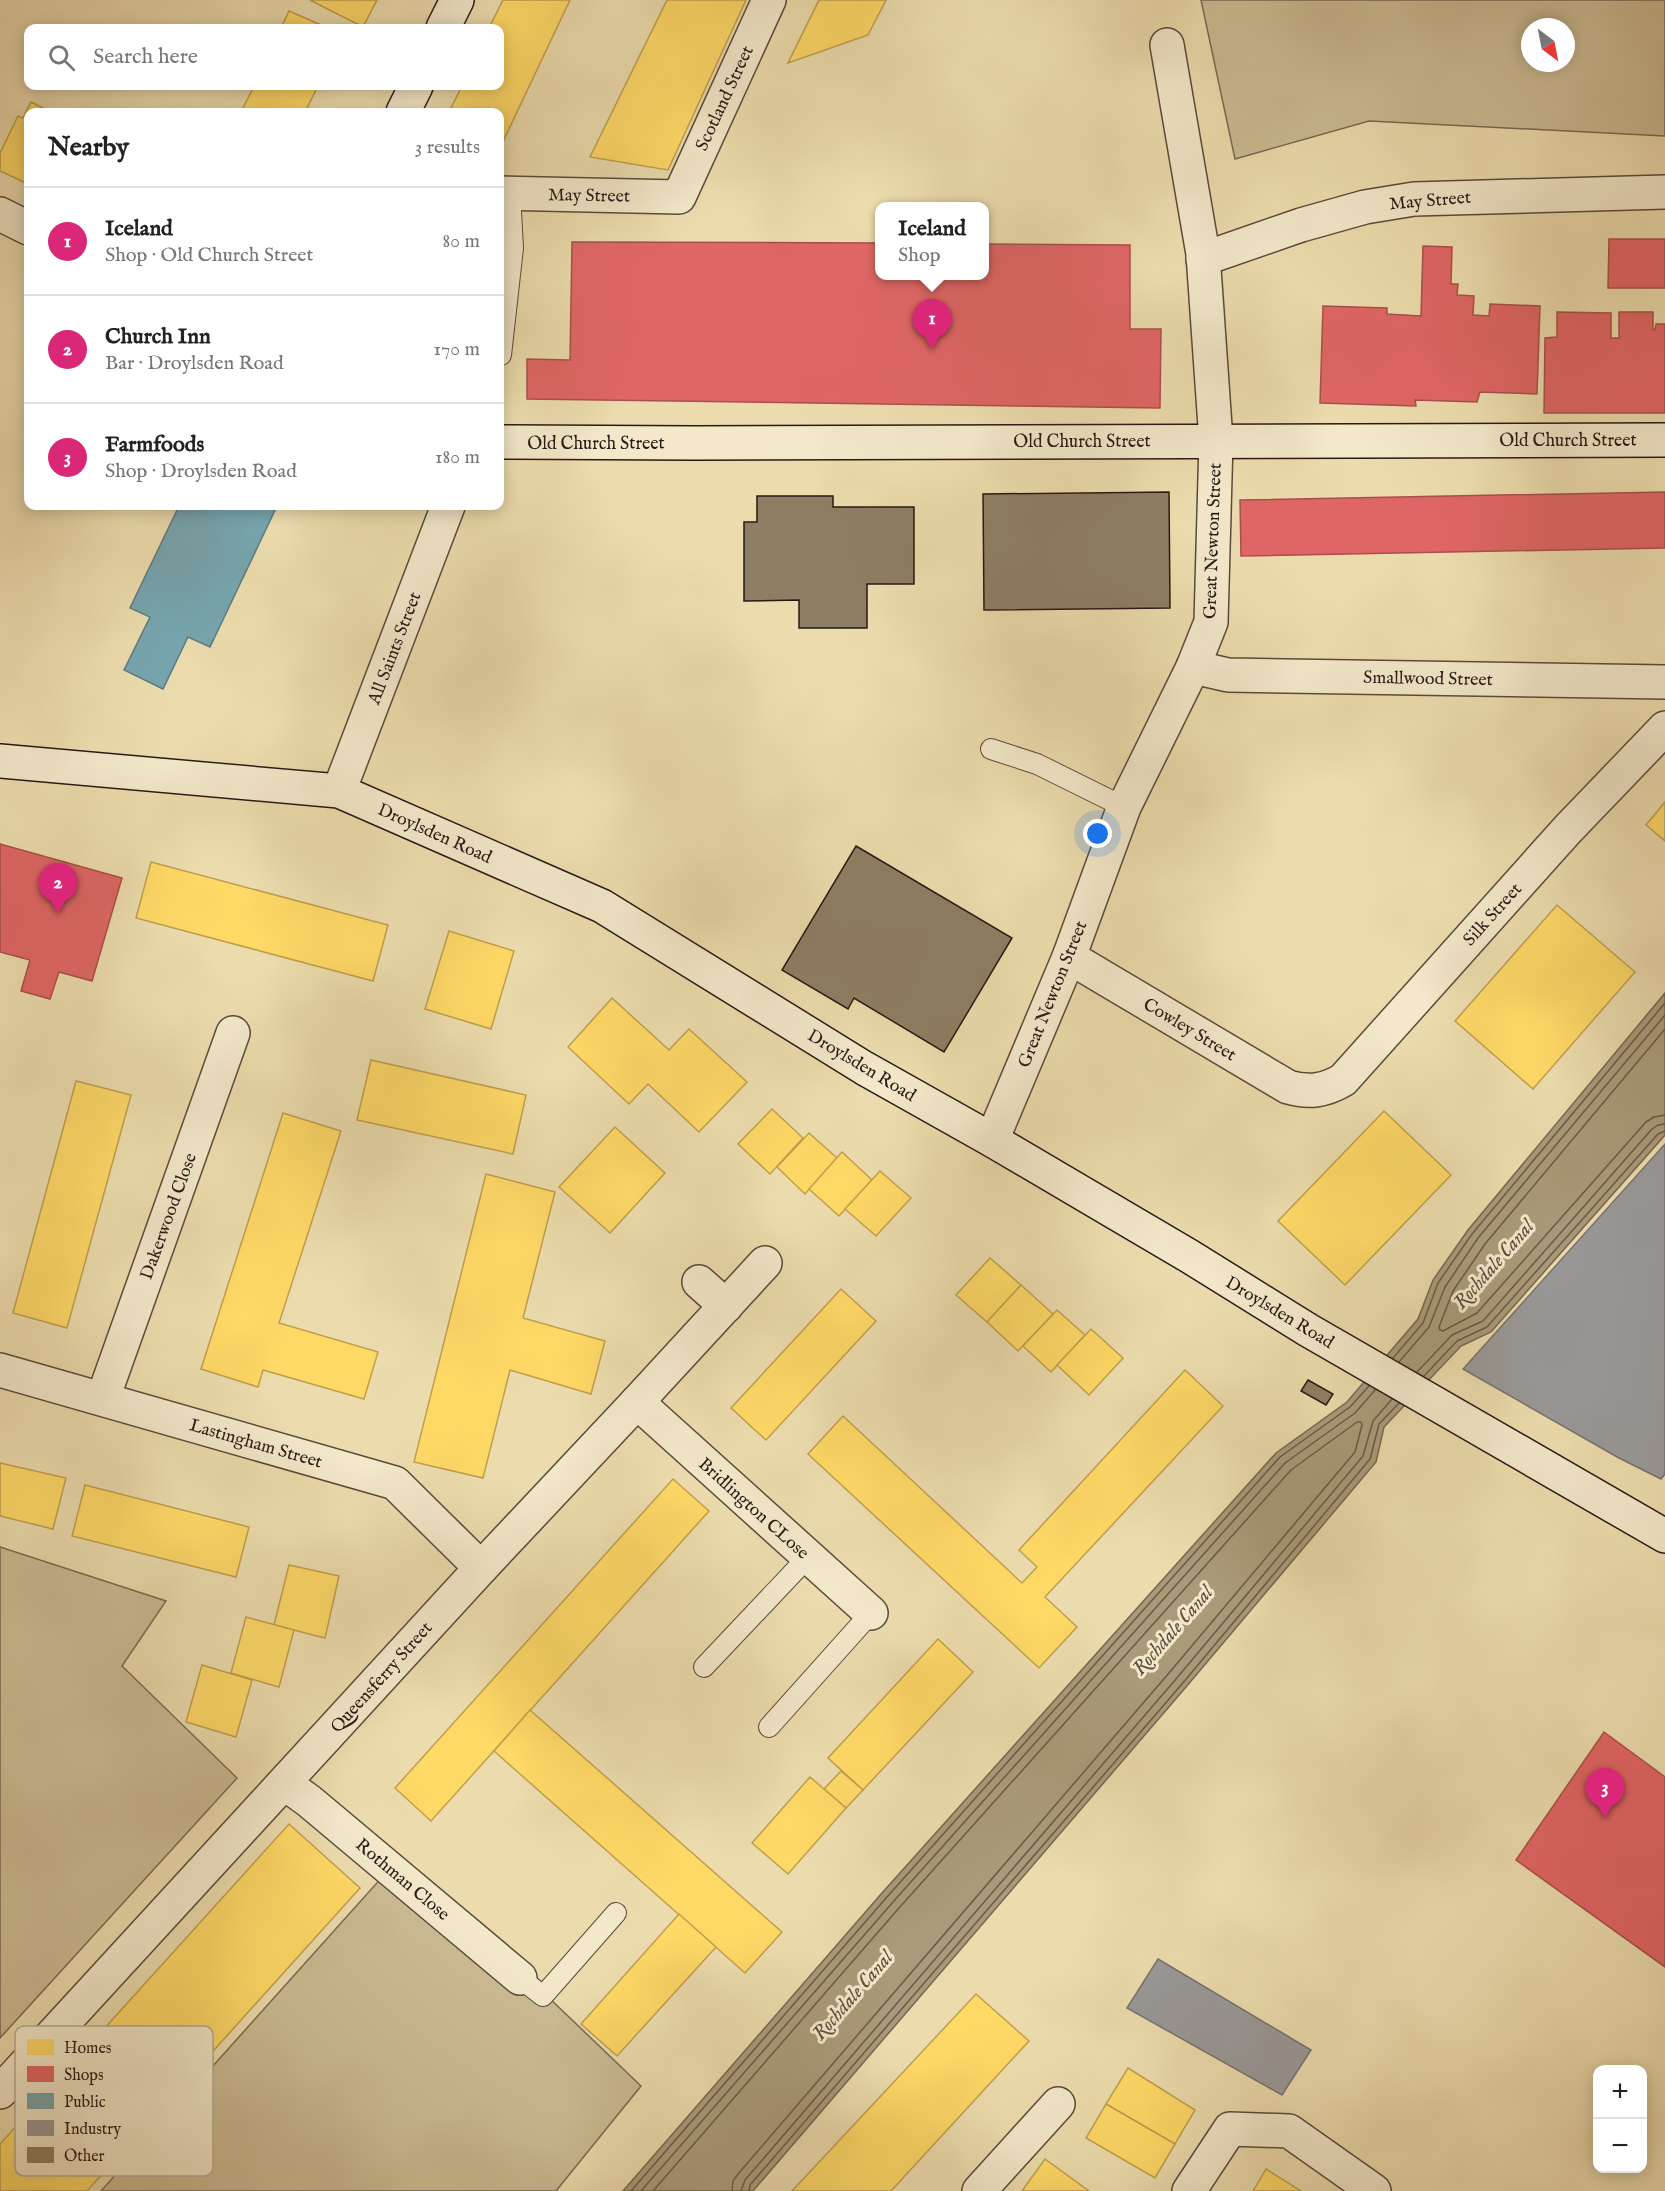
<!DOCTYPE html>
<meta charset="utf-8">
<style>
body{margin:0;font-family:"IM FELL English",serif;background:#f6f6f6;color:#222}
.controls{position:absolute;right:18px;bottom:18px;display:grid;overflow:hidden;border-radius:12px;box-shadow:0 3px 15px #0003}
.controls button{width:54px;height:54px;display:grid;place-items:center;padding:0;border:0;border-bottom:2px solid #e0e0e0;background:#fff;color:#222;font:30px sans-serif}
.compass{position:absolute;left:1521px;top:18px;width:54px;height:54px;border-radius:50%;background:#fff;box-shadow:0 3px 15px #0003;rotate:148deg}
.you{position:absolute;left:1098px;top:834px;width:21px;height:21px;margin:-15px;border:4px solid #fff;border-radius:50%;background:#1a73e8;box-shadow:0 0 0 9px #1a73e833}
.badge{display:grid;place-items:center;width:39px;height:39px;border-radius:50%;background:#db2777;color:#fff;font-size:20px;font-weight:700}
.pin{position:absolute;translate:-50% -50px;filter:drop-shadow(0 2px 3px #0008)}
.pin::after{content:'';position:absolute;top:32px;width:21px;height:18px;background:inherit;clip-path:polygon(0 0,100% 0,50% 100%)}
.popup{position:absolute;left:875px;top:202px;width:114px;height:78px;box-sizing:border-box;display:grid;place-content:center;border-radius:12px;background:#fff;filter:drop-shadow(0 2px 4px #0005);font-size:20px;white-space:nowrap;color:#767676}
.popup b{font-size:22px;color:#222}
.popup::after{content:'';position:absolute;left:50%;top:100%;margin-left:-12px;border:12px solid transparent;border-top-color:#fff}
.list{margin:0;padding:0;list-style:none}
h2{display:flex;justify-content:space-between;align-items:center;height:78px;margin:0;padding:0 24px;font-size:26px}
h2 small{font-size:20px;font-weight:400;color:#767676}
.list li{display:grid;grid-template-columns:39px 1fr auto;gap:18px;align-items:center;box-sizing:border-box;height:108px;padding:0 24px;border-top:2px solid #e0e0e0}
.list b{display:block;font-size:22px;white-space:nowrap}
.list p{margin:0;font-size:20px;white-space:nowrap;color:#767676}
.list em{font-size:20px;font-style:normal;color:#767676}
.icon{flex:none;width:33px;height:33px;fill:none;stroke:currentColor;stroke-width:2;stroke-linecap:round;stroke-linejoin:round}
.map{position:relative;flex:none;width:1665px;height:2191px;overflow:hidden}
.search{position:absolute;background:#fff;box-shadow:0 3px 15px #0003;left:24px;top:24px;width:480px;height:66px;display:flex;align-items:center;gap:15px;box-sizing:border-box;padding:0 21px;border-radius:12px;color:#767676;font-size:22px}
.panel{position:absolute;background:#fff;box-shadow:0 3px 15px #0003;left:24px;top:108px;width:480px;height:402px;border-radius:12px}
.map>svg:first-child{display:block}
.green{fill:#cbbb93;stroke:#7a6a54;stroke-width:1.5;fill-rule:evenodd}
.water{fill:#aa9a79;stroke:#766651;stroke-width:1.5}
.homes{fill:#ffd966;stroke:#bf9f4d;stroke-width:1.5}
.shops{fill:#e06666;stroke:#a94f4d;stroke-width:1.5}
.public{fill:#76a5af;stroke:#5f7b80;stroke-width:1.5}
.industry{fill:#999;stroke:#777371;stroke-width:1.5}
.lines{fill:none;stroke-linecap:round;stroke-linejoin:round}
.shore{stroke:#6a5a46;stroke-width:1.5}
.building{fill:#8e7e64;stroke:#291914;stroke-width:1.5}
.lane-casing{stroke:#5a4a3a;stroke-width:22}
.street-casing{stroke:#5a4a3a;stroke-width:36}
.secondary-casing{stroke:#291914;stroke-width:36}
.lane{stroke:#f3e8ca;stroke-width:20}
.street{stroke:#f3e8ca;stroke-width:33}
.secondary{stroke:#f3e8ca;stroke-width:33}
.labels{text-anchor:middle;stroke-width:6;stroke-linejoin:round;paint-order:stroke}
.street-label{font-size:18px;fill:#291914;stroke:#f3e8ca}
.water-label{font-size:20px;font-style:italic;fill:#5d4d3c;stroke:#f3e8ca}
.key{fill:#f3e8ca;stroke:#b6aa93;stroke-width:1.5}
.key-label{font-size:16px;fill:#291914}
</style>
<div class="map">
<svg width="1665" height="2191" viewBox="0 0 1665 2191">
<rect width="100%" height="100%" fill="#ecdcad"/>
<filter id="stains"><feTurbulence type="fractalNoise" baseFrequency=".00333" numOctaves="4"/><feColorMatrix values="0 0 0 0 .2 0 0 0 0 .09 0 0 0 0 .02 0 0 0 .5 -.17"/></filter>
<radialGradient id="worn" r=".72"><stop offset=".6" stop-color="#630" stop-opacity="0"/><stop offset="1" stop-color="#630" stop-opacity=".3"/></radialGradient>
<g class="green">
<path d="M1201 0H1665V136L1369 121 1235 159ZM1530 27H1566V63H1530Z"/>
<polygon points="0,1547 166,1601 122,1666 237,1778 0,2038"/>
<polygon points="401,1856 641,2086 556,2191 101,2191"/>
</g>
<polygon class="water" points="1665,993 1665,1135 1491,1332 1461,1346 1384,1427 1376,1462 1186,1687 753,2191 623,2191 882,1893 1276,1453 1347,1402 1418,1319 1433,1280 1468,1230"/>
<g class="homes">
<polygon points="310,0 377,0 363,27"/>
<polygon points="503,0 570,0 500,148 500,112 449,112 462,86 500,86 500,28 489,28"/>
<polygon points="667,0 746,0 668,170 590,157"/>
<polygon points="819,0 886,0 868,35 788,63"/>
<polygon points="289,11 328,28 281,28"/>
<polygon points="254,86 318,86 305,112 241,112"/>
<polygon points="31,102 47,110 45,112 28,112 28,184 0,171 0,153 18,116 23,118"/>
<polygon points="1665,802 1665,841 1646,825"/>
<polygon points="151,862 388,925 373,981 136,918"/>
<polygon points="1557,905 1635,972 1533,1089 1455,1021"/>
<polygon points="449,931 514,951 491,1029 425,1009"/>
<polygon points="612,998 669,1050 689,1029 747,1082 699,1132 648,1084 629,1104 568,1047"/>
<polygon points="371,1060 526,1095 513,1154 357,1120"/>
<polygon points="76,1081 131,1095 67,1328 13,1313"/>
<polygon points="772,1109 803,1138 770,1174 738,1144"/>
<polygon points="1384,1111 1451,1175 1345,1285 1278,1221"/>
<polygon points="283,1113 341,1131 279,1323 378,1352 364,1399 263,1370 258,1387 201,1369"/>
<polygon points="615,1127 665,1173 610,1233 559,1187"/>
<polygon points="809,1133 837,1158 805,1194 777,1167"/>
<polygon points="842,1152 872,1180 839,1216 809,1189"/>
<polygon points="880,1171 911,1198 876,1236 845,1209"/>
<polygon points="486,1174 555,1192 523,1318 605,1341 591,1394 510,1370 483,1478 414,1462"/>
<polygon points="990,1258 1021,1285 987,1322 956,1295"/>
<polygon points="1021,1285 1053,1314 1018,1351 987,1322"/>
<polygon points="841,1289 876,1321 766,1440 731,1408"/>
<polygon points="1057,1310 1085,1335 1051,1372 1023,1346"/>
<polygon points="1091,1329 1123,1358 1089,1395 1057,1365"/>
<polygon points="1185,1370 1223,1406 1045,1597 1077,1627 1039,1668 808,1454 843,1416 1022,1583 1037,1567 1019,1550"/>
<polygon points="0,1463 66,1478 53,1529 0,1516"/>
<polygon points="673,1479 709,1511 431,1821 395,1788"/>
<polygon points="85,1485 249,1527 236,1577 72,1536"/>
<polygon points="289,1565 339,1576 325,1638 274,1625"/>
<polygon points="246,1617 294,1630 279,1687 231,1673"/>
<polygon points="938,1639 973,1672 863,1790 828,1758"/>
<polygon points="202,1665 252,1680 236,1737 186,1722"/>
<polygon points="530,1710 782,1932 745,1973 494,1751"/>
<polygon points="841,1771 863,1790 846,1808 824,1789"/>
<polygon points="810,1777 846,1808 788,1874 752,1843"/>
<polygon points="289,1824 360,1888 87,2191 0,2191 0,2144"/>
<polygon points="679,1914 716,1947 617,2056 581,2024"/>
<polygon points="976,1994 1029,2041 891,2191 792,2191"/>
<polygon points="1128,2068 1195,2110 1175,2144 1106,2104"/>
<polygon points="1106,2104 1175,2144 1155,2178 1086,2138"/>
<polygon points="1045,2159 1089,2191 1022,2191"/>
<polygon points="1266,2169 1301,2191 1253,2191"/>
</g>
<g class="shops">
<polygon points="1609,239 1665,239 1665,288 1608,288"/>
<polygon points="572,242 880,243 880,276 984,276 984,244 1130,245 1130,329 1161,329 1160,408 527,399 527,359 570,360"/>
<polygon points="1423,246 1452,247 1451,284 1458,284 1457,295 1474,296 1473,315 1489,316 1490,304 1540,306 1537,394 1480,392 1477,402 1415,400 1416,406 1320,403 1323,306 1387,308 1387,314 1421,316"/>
<polygon points="1557,312 1611,313 1611,338 1619,338 1619,312 1653,312 1653,329 1655,330 1656,324 1665,324 1665,413 1544,413 1545,338 1557,337"/>
<polygon points="1665,492 1665,548 1241,556 1240,500"/>
<polygon points="0,844 122,878 92,981 59,972 50,999 21,991 30,960 0,952"/>
<polygon points="1604,1732 1665,1777 1665,1967 1516,1860"/>
</g>
<polygon class="public" points="179,506 277,506 210,647 188,637 163,689 124,670 150,617 130,608"/>
<g class="industry">
<polygon points="1665,1144 1665,1474 1661,1479 1619,1458 1463,1369"/>
<polygon points="1158,1959 1311,2050 1282,2095 1127,2008"/>
</g>
<g class="lines">
<g class="shore">
<polyline points="1665,1029 1485,1244 1453,1291 1439,1327 1440,1330 1443,1331 1477,1313 1646,1122 1654,1117 1665,1115"/>
<polyline points="1393,1358 1423,1323 1438,1283 1472,1234 1665,1003"/>
<polyline points="1399,1362 1429,1327 1445,1287 1478,1238 1665,1015"/>
<polyline points="1417,1372 1452,1335 1483,1321 1652,1129 1658,1125 1665,1124"/>
<polyline points="1424,1376 1457,1341 1487,1327 1658,1134 1665,1131"/>
<polyline points="631,2191 887,1897 1280,1457 1350,1407 1369,1386"/>
<polyline points="641,2191 893,1902 1285,1463 1355,1413 1375,1390"/>
<polyline points="653,2191 899,1908 1291,1470 1357,1422 1361,1422 1362,1425 1355,1452 1169,1673 738,2174 733,2181 732,2191"/>
<polyline points="741,2191 745,2180 1176,1679 1363,1456 1373,1421 1392,1399"/>
<polyline points="749,2191 750,2185 1182,1684 1370,1459 1379,1424 1399,1403"/>
</g>
</g>
<g class="building">
<polygon points="1169,492 1170,608 984,610 983,494"/>
<polygon points="757,496 833,496 833,507 914,507 914,584 867,584 867,628 799,628 799,600 744,601 744,522 757,522"/>
<polygon points="856,846 1012,938 944,1052 854,998 848,1009 782,970"/>
<polygon points="1308,1380 1333,1394 1326,1405 1301,1391"/>
</g>
<g class="lines">
<defs>
<g id="lane">
<polyline points="501,355 513,248 510,193"/>
<polyline points="991,749 1037,764 1124,807"/>
<polyline points="704,1667 808,1557"/>
<polyline points="769,1727 871,1613"/>
<polyline points="520,1978 543,1996 616,1913"/>
</g>
<g id="street">
<polyline points="500,193 679,197 769,0"/>
<polyline points="0,214 28,228"/>
<polyline points="1203,259 1301,225 1365,207 1414,199 1665,192"/>
<polyline points="1193,667 1228,675 1665,682"/>
<polyline points="339,791 448,506"/>
<path d="M1069 957 1288 1087C1309 1093 1324 1091 1343 1080L1568 829 1665 728"/>
<polyline points="992,1140 1069,957 1124,807 1193,667 1211,622 1216,441 1203,254 1167,45"/>
<polyline points="699,1282 726,1306"/>
<polyline points="0,1370 395,1483 481,1568"/>
<polyline points="103,1398 233,1033"/>
<polyline points="637,1402 871,1613"/>
<polyline points="284,1783 309,1801 520,1978"/>
<polyline points="0,2092 481,1568 637,1402 765,1263"/>
<polyline points="979,2191 1058,2104"/>
<polyline points="1189,2191 1230,2129 1289,2131 1374,2191"/>
</g>
<g id="secondary">
<polyline points="443,28 457,0"/>
<polyline points="403,112 416,86"/>
<polyline points="500,442 694,443 1665,440"/>
<polyline points="0,761 339,791 602,906 864,1068 992,1140 1189,1256 1308,1330 1665,1536"/>
</g>
</defs>
<use href="#lane" class="lane-casing"/>
<use href="#street" class="street-casing"/>
<use href="#secondary" class="secondary-casing"/>
<use href="#lane" class="lane"/>
<use href="#street" class="street"/>
<use href="#secondary" class="secondary"/>
</g>
<g class="labels">
<g class="street-label">
<text transform="translate(724 98) rotate(-65)" y="6">Scotland Street</text>
<text transform="translate(589 195) rotate(1)" y="6">May Street</text>
<text transform="translate(1430 200) rotate(-5)" y="6">May Street</text>
<text x="1568" y="446">Old Church Street</text>
<text x="1082" y="447">Old Church Street</text>
<text x="596" y="449">Old Church Street</text>
<text transform="translate(1212 541) rotate(-88)" y="6">Great Newton Street</text>
<text transform="translate(394 648) rotate(-69)" y="6">All Saints Street</text>
<text transform="translate(1428 678) rotate(1)" y="6">Smallwood Street</text>
<text transform="translate(435 833) rotate(24)" y="6">Droylsden Road</text>
<text transform="translate(1492 914) rotate(-48)" y="6">Silk Street</text>
<text transform="translate(1052 994) rotate(-68)" y="6">Great Newton Street</text>
<text transform="translate(1190 1029) rotate(31)" y="6">Cowley Street</text>
<text transform="translate(862 1065) rotate(31)" y="6">Droylsden Road</text>
<text transform="translate(168 1216) rotate(-70)" y="6">Dakerwood Close</text>
<text transform="translate(1280 1312) rotate(31)" y="6">Droylsden Road</text>
<text transform="translate(256 1443) rotate(16)" y="6">Lastingham Street</text>
<text transform="translate(754 1508) rotate(42)" y="6">Bridlington CLose</text>
<text transform="translate(381 1677) rotate(-48)" y="6">Queensferry Street</text>
<text transform="translate(403 1879) rotate(40)" y="6">Rothman Close</text>
</g>
<g class="water-label">
<text transform="translate(1493 1264) rotate(-49)" y="7">Rochdale Canal</text>
<text transform="translate(1172 1630) rotate(-49)" y="7">Rochdale Canal</text>
<text transform="translate(852 1995) rotate(-49)" y="7">Rochdale Canal</text>
</g>
</g>
<rect x="15" y="2026" width="198" height="150" rx="9" class="key"/>
<rect x="27" y="2039" width="27" height="16" fill="#ffd966"/>
<rect x="27" y="2066" width="27" height="16" fill="#e06666"/>
<rect x="27" y="2093" width="27" height="16" fill="#76a5af"/>
<rect x="27" y="2120" width="27" height="16" fill="#999"/>
<rect x="27" y="2147" width="27" height="16" fill="#8e7e64"/>
<g class="key-label">
<text x="64" y="2053">Homes</text>
<text x="64" y="2080">Shops</text>
<text x="64" y="2107">Public</text>
<text x="64" y="2134">Industry</text>
<text x="64" y="2161">Other</text>
</g>
<rect width="100%" height="100%" filter="url(#stains)"/>
<rect width="100%" height="100%" fill="url(#worn)"/>
</svg>
<div class="controls">
<button>+</button>
<button>−</button>
</div>
<svg class="compass" viewBox="-18 -18 36 36"><path d="M0-13l5 13h-10z" fill="#e53935"/><path d="M0 13l5-13h-10z" fill="#767676"/></svg>
<div class="you"></div>
<div class="pin badge" style="left:932px;top:349px">1</div>
<div class="popup"><b>Iceland</b>Shop</div>
<div class="pin badge" style="left:58px;top:913px">2</div>
<div class="pin badge" style="left:1605px;top:1818px">3</div>
<div class="search"><svg class="icon" aria-label="search" viewBox="0 0 24 24"><circle cx="10" cy="10" r="6"/><path d="M15 15l6 6"/></svg>Search here</div>
<section class="panel">
<h2>Nearby<small>3 results</small></h2>
<ul class="list">
<li><span class="badge">1</span><div><b>Iceland</b><p>Shop · Old Church Street</p></div><em>80 m</em></li>
<li><span class="badge">2</span><div><b>Church Inn</b><p>Bar · Droylsden Road</p></div><em>170 m</em></li>
<li><span class="badge">3</span><div><b>Farmfoods</b><p>Shop · Droylsden Road</p></div><em>180 m</em></li>
</ul>
</section>
</div>
